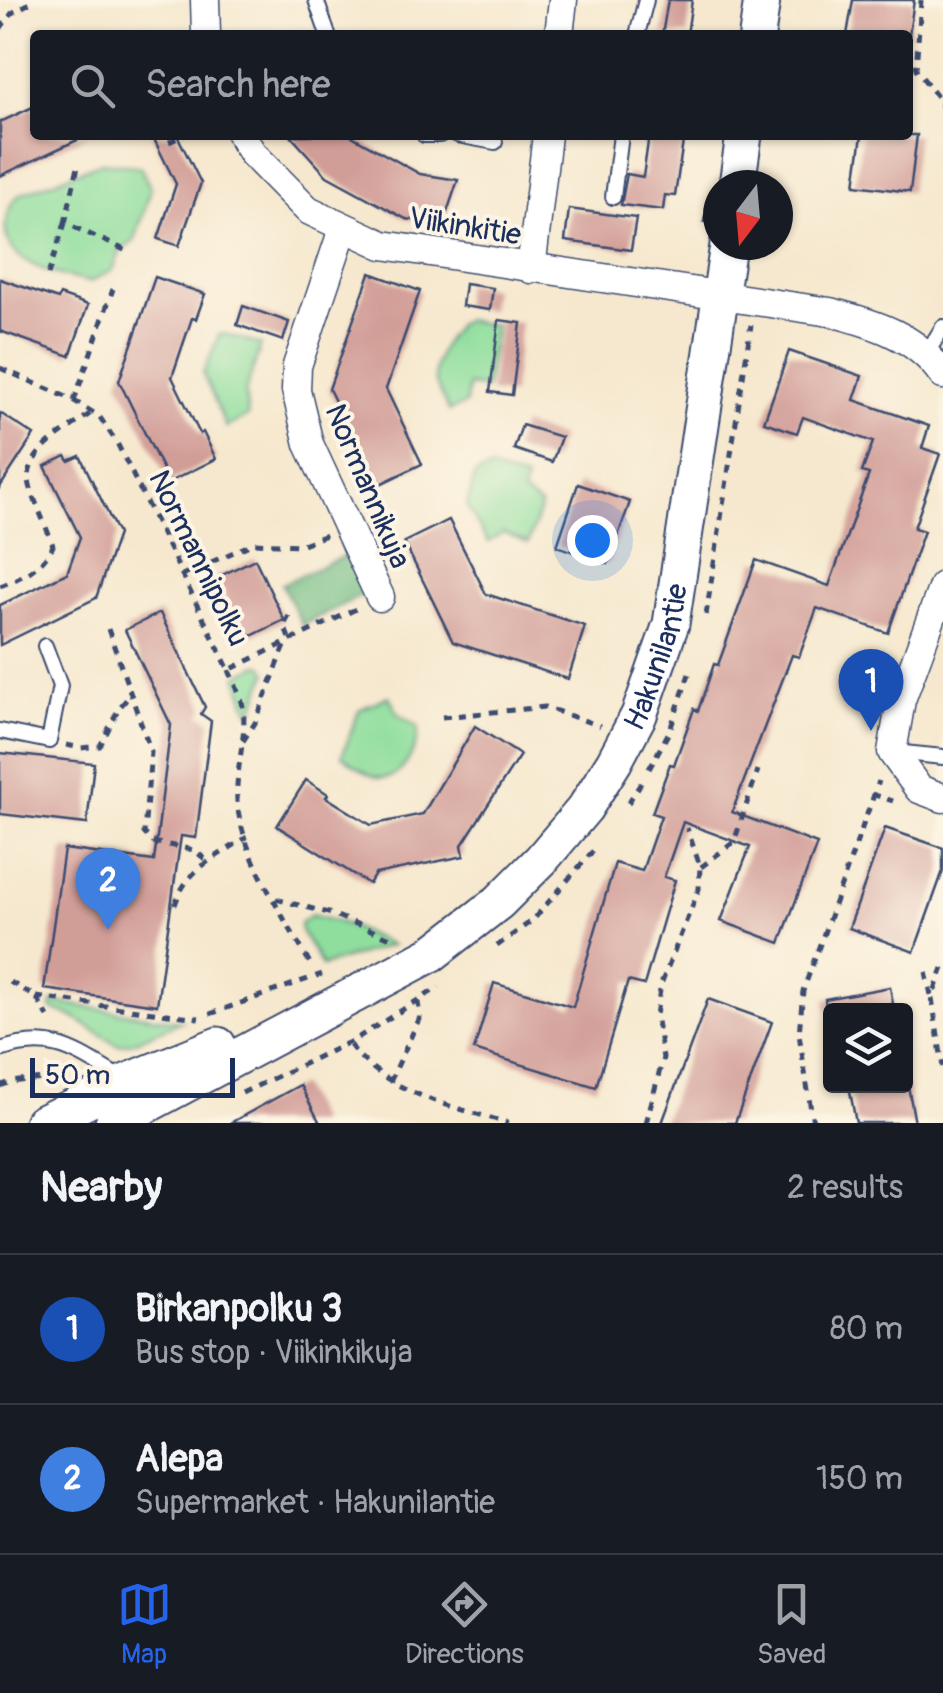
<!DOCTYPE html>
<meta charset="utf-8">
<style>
body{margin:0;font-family:Pangolin,sans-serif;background:#20242c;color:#f1f3f6}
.controls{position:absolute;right:30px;bottom:30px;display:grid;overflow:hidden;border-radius:10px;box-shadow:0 2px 8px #0004}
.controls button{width:90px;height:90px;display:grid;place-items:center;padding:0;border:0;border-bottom:2px solid #363941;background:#171b24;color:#f1f3f6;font:50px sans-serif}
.compass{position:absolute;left:703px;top:170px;width:90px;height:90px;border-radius:50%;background:#171b24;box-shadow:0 2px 8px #0004;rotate:196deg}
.scale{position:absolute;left:30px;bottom:25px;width:205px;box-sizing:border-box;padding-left:10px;border:5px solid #1b2f5e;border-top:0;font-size:28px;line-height:35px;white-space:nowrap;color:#1b2f5e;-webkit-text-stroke:8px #fcf5e5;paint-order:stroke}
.you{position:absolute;left:592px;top:540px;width:35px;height:35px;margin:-25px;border:8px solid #fff;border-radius:50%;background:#1a73e8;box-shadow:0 0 0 15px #1a73e833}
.badge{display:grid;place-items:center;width:65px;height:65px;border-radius:50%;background:#2563eb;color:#fff;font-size:32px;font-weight:700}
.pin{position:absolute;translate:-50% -82px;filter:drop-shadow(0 2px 5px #0008)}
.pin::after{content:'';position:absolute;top:52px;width:35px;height:30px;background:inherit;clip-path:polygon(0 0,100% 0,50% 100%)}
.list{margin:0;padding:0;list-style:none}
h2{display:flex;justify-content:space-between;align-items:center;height:130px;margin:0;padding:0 40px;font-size:42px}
h2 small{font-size:32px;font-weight:400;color:#9ea1a6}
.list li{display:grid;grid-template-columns:65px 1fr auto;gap:30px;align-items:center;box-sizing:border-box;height:150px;padding:0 40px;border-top:2px solid #363941}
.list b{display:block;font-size:38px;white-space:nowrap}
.list p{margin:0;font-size:32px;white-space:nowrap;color:#9ea1a6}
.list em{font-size:32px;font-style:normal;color:#9ea1a6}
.icon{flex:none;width:55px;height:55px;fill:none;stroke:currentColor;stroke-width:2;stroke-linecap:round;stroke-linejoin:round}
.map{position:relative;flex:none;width:943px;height:1123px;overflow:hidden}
.search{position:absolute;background:#171b24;box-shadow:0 2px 8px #0004;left:30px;right:30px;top:30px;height:110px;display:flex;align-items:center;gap:25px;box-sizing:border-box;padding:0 35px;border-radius:10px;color:#9ea1a6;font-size:38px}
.sheet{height:430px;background:#171b24}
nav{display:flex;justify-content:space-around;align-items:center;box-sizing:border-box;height:140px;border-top:2px solid #363941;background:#171b24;font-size:28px;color:#9ea1a6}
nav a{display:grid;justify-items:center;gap:5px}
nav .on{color:#2563eb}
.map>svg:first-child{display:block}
.green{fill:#8fde9d;stroke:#55867e;stroke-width:2.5}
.forest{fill:#73bd84;stroke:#477671;stroke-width:2.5}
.building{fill:#d19d97}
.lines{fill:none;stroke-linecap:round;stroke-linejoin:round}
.service-casing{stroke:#3c4b6f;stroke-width:18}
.minor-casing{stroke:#3c4b6f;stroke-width:31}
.tertiary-casing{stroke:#3c4b6f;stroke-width:39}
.path{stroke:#3c4b6f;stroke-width:5;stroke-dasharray:8 8;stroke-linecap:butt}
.service{stroke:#fff;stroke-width:14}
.minor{stroke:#fff;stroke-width:28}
.tertiary{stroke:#fff;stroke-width:35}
.labels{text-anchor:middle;stroke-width:8;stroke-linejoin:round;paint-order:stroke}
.street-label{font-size:30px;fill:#1b2f5e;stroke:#fcf5e5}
</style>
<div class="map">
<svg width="943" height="1123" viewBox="0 0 943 1123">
<rect width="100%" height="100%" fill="#fcf5e5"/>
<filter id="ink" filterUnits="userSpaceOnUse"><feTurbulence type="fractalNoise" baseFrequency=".01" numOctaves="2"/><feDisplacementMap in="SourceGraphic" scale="20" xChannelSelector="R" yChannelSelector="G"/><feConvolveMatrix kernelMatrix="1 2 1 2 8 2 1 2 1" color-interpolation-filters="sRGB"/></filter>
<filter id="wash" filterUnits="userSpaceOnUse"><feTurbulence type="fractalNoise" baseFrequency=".0048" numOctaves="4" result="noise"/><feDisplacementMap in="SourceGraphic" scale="40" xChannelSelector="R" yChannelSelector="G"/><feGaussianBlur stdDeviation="2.25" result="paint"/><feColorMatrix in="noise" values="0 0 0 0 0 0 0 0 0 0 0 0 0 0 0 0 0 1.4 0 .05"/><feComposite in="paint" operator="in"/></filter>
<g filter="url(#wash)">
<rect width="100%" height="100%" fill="#f6e8ce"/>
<g class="green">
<path d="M102 162 140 167 151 189 135 240 120 252 113 270 89 282C59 276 1 264 6 223 7 211 11 202 20 194Z"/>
<path d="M464 320 495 325 486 388 468 386 466 404 449 411C445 401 437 389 435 379 433 360 449 329 464 320Z"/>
<polygon points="225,334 261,345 245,393 248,416 226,427 203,374 219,335"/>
<polygon points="490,469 526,480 522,493 541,506 528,543 503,533 488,542 467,507 475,475"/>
<polygon points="258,665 264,666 267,673 253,710 249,711 237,676"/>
<path d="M389 696 398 714 418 727C419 746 402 784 377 777 365 774 352 763 342 756L359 710Z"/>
<polygon points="311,915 345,924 391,945 322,966 301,931 300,923"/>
<polygon points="52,1002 181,1021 133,1042 118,1045 71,1016 51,1009"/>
</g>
<polygon class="forest" points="351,553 364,584 362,595 302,625 282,584"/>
<g id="blocks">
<g class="building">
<polygon points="668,0 692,0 687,35 662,35"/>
<polygon points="853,0 914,0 909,35 847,35"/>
<polygon points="35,106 35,135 88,135 0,176 0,122"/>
<polygon points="152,135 177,135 201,183 179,246 158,239 176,184"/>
<polygon points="290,135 350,135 420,174 458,180 443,224 406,219 327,176"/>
<polygon points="649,135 684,135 675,196 665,195 663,210 621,205 627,174 643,177"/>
<polygon points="862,135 917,135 910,192 855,185"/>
<polygon points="569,209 636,218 631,250 565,241"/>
<polygon points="370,273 420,291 386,389 422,464 376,486 329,389"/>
<polygon points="155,277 205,294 196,319 192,318 172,377 200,434 203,432 216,459 169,482 119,381"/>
<polygon points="0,279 58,299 60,295 88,305 70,356 0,331"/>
<polygon points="465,284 493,288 490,310 462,306"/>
<polygon points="243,306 289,322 283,341 237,325"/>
<polygon points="499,320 521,323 512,395 490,392"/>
<polygon points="789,351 862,376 854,400 929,426 922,448 940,454 914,528 924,531 888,633 817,608 799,657 792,655 732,812 817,844 780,943 721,921 750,847 683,822 664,877 675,880 644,985 628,981 596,1087 474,1050 494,983 573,1007 615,863 642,871 661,816 652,813 670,764 674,765 694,709 698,711 714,664 718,665 756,560 829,586 869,474 862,472 873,442 803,417 797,433 764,422"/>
<polygon points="0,413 34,435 0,487"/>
<polygon points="522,425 561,437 552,462 514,449"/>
<polygon points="66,456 69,461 80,456 118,534 96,598 0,645 0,605 67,573 80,537 45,466"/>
<polygon points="578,484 630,502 608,564 557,546"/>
<polygon points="449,520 486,594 585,626 568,679 453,642 404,542"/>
<polygon points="255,559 284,620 245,639 216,578"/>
<polygon points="160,613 205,707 201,714 211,721 196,838 181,836 157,1005 44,989 64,849 154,861 171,725 125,630"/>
<polygon points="475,726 520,755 462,845 464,856 375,874 369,884 277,826 306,780 328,794 326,797 371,825 423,814"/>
<polygon points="0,753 94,763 87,824 0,814"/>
<polygon points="885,828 943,848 943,871 914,952 849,928"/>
<polygon points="890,987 894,1010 826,1010 825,999"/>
<polygon points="708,999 772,1022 735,1123 662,1123"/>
<polygon points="300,1085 320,1123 230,1123"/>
<polygon points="849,1086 908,1086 915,1123 856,1123"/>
</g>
</g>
</g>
<g filter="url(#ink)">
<use href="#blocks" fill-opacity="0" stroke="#3c4b6f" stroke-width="2.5"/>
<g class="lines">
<defs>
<g id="service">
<polyline points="316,0 328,35"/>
<polyline points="637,35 646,0"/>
<polyline points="424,135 440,135"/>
<polyline points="457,135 495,142"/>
<polyline points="613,197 621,135"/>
<polyline points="925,356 943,327"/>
<polyline points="0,731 49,741 60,686 45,646"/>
<polyline points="894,752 943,757"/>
<path d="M0 1050C54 1032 76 1052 122 1079"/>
</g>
<g id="minor">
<polyline points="205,0 206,35"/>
<polyline points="559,35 563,0"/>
<path d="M241 135 252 153 308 210 383 245 830 312C873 323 917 336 943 375"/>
<polyline points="343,229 297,366 296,390 309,444 380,597"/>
<polyline points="531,269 547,135"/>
<polyline points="943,586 901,700 892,752 919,789 943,798"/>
</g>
<g id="tertiary">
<polyline points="757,35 762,0"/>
<polyline points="737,185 744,135"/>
<polyline points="42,1123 126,1082 218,1045"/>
<path id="s1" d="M113 1123 433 953 499 902 541 860 585 808 614 762 639 715 671 624 728 245"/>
</g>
</defs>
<use href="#service" class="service-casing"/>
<use href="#minor" class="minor-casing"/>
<use href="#tertiary" class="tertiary-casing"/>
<g class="path">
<polyline points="921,0 916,69 941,102 943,111"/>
<polyline points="0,29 12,13 35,0"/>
<polyline points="169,142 184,135"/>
<polyline points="65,223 79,162"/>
<polyline points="705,223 709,200"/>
<polyline points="48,275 65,223 127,251"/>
<polyline points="0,368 71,399 99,416 117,443 229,670 356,609"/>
<polyline points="74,401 113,289"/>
<polyline points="182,575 254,543 300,545 326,535"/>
<path d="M0 586C23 577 41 568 53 546 48 529 29 491 29 479 28 448 72 429 92 412"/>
<polyline points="706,615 751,325"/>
<polyline points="289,616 284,625 290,641"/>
<polyline points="108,629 151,752 144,833 153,842 194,850 210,863"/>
<path d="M229 670C233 681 241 694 243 707 247 738 235 770 237 801 241 854 285 919 311 965"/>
<polyline points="442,717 545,707 600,726"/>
<polyline points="243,741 255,723 285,646"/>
<polyline points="66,745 81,748 100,746 119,708 132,693"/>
<polyline points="649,769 670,730 689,674"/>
<polyline points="872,794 893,801"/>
<polyline points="628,803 641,783"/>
<polyline points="701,867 734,842 758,770"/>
<polyline points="276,899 332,914 393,939"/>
<path d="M175 905C187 867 215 859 247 837"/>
<polyline points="497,946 533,920 598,845"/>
<polyline points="943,968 932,998 943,1067"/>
<polyline points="926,972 931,995"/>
<polyline points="10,982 36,997 48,1017"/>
<polyline points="36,997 199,1018"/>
<polyline points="210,1014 322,974"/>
<path d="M350 1045C387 1094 452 1106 508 1123"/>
<polyline points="390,1082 420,1017 418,1002"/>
<path d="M0 1086C26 1075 41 1086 68 1070"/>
<polyline points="242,1093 354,1040 439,987"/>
<polyline points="646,1123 663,1058 656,1015 661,984 699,889 700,866 687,828"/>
<polyline points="813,1123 799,1034 803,991 879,781"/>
</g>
<use href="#service" class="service"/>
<use href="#minor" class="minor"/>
<use href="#tertiary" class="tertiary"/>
</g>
</g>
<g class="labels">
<g class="street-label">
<text transform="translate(465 226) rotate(9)" y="10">Viikinkitie</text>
<text transform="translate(368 486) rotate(67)" y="10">Normannikuja</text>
<text transform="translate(199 558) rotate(64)" y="10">Normannipolku</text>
<text dy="10" stroke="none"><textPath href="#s1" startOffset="742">Hakunilantie</textPath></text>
</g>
</g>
</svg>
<div class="controls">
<button><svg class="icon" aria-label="layers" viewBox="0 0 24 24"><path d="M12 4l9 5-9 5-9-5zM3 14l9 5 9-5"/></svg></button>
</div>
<svg class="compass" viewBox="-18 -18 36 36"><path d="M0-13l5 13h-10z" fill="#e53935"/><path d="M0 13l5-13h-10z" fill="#9ea1a6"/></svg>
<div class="scale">50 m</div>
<div class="you"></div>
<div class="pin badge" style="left:871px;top:731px;background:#1a4fb4">1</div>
<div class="pin badge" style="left:108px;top:930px;background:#3f7fe0">2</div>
<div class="search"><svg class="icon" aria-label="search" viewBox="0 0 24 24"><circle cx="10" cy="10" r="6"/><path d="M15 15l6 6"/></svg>Search here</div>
</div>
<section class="sheet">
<h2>Nearby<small>2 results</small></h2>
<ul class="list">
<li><span class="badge" style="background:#1a4fb4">1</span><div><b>Birkanpolku 3</b><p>Bus stop · Viikinkikuja</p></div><em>80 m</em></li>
<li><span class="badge" style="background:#3f7fe0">2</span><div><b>Alepa</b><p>Supermarket · Hakunilantie</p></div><em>150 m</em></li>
</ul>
</section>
<nav>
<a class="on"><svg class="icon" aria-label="map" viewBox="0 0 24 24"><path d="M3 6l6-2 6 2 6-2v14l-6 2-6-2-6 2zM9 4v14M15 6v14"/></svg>Map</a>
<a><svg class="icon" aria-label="directions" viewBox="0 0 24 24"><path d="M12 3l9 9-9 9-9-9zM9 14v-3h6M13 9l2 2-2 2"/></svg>Directions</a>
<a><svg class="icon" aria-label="saved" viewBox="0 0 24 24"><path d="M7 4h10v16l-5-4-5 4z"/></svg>Saved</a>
</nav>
